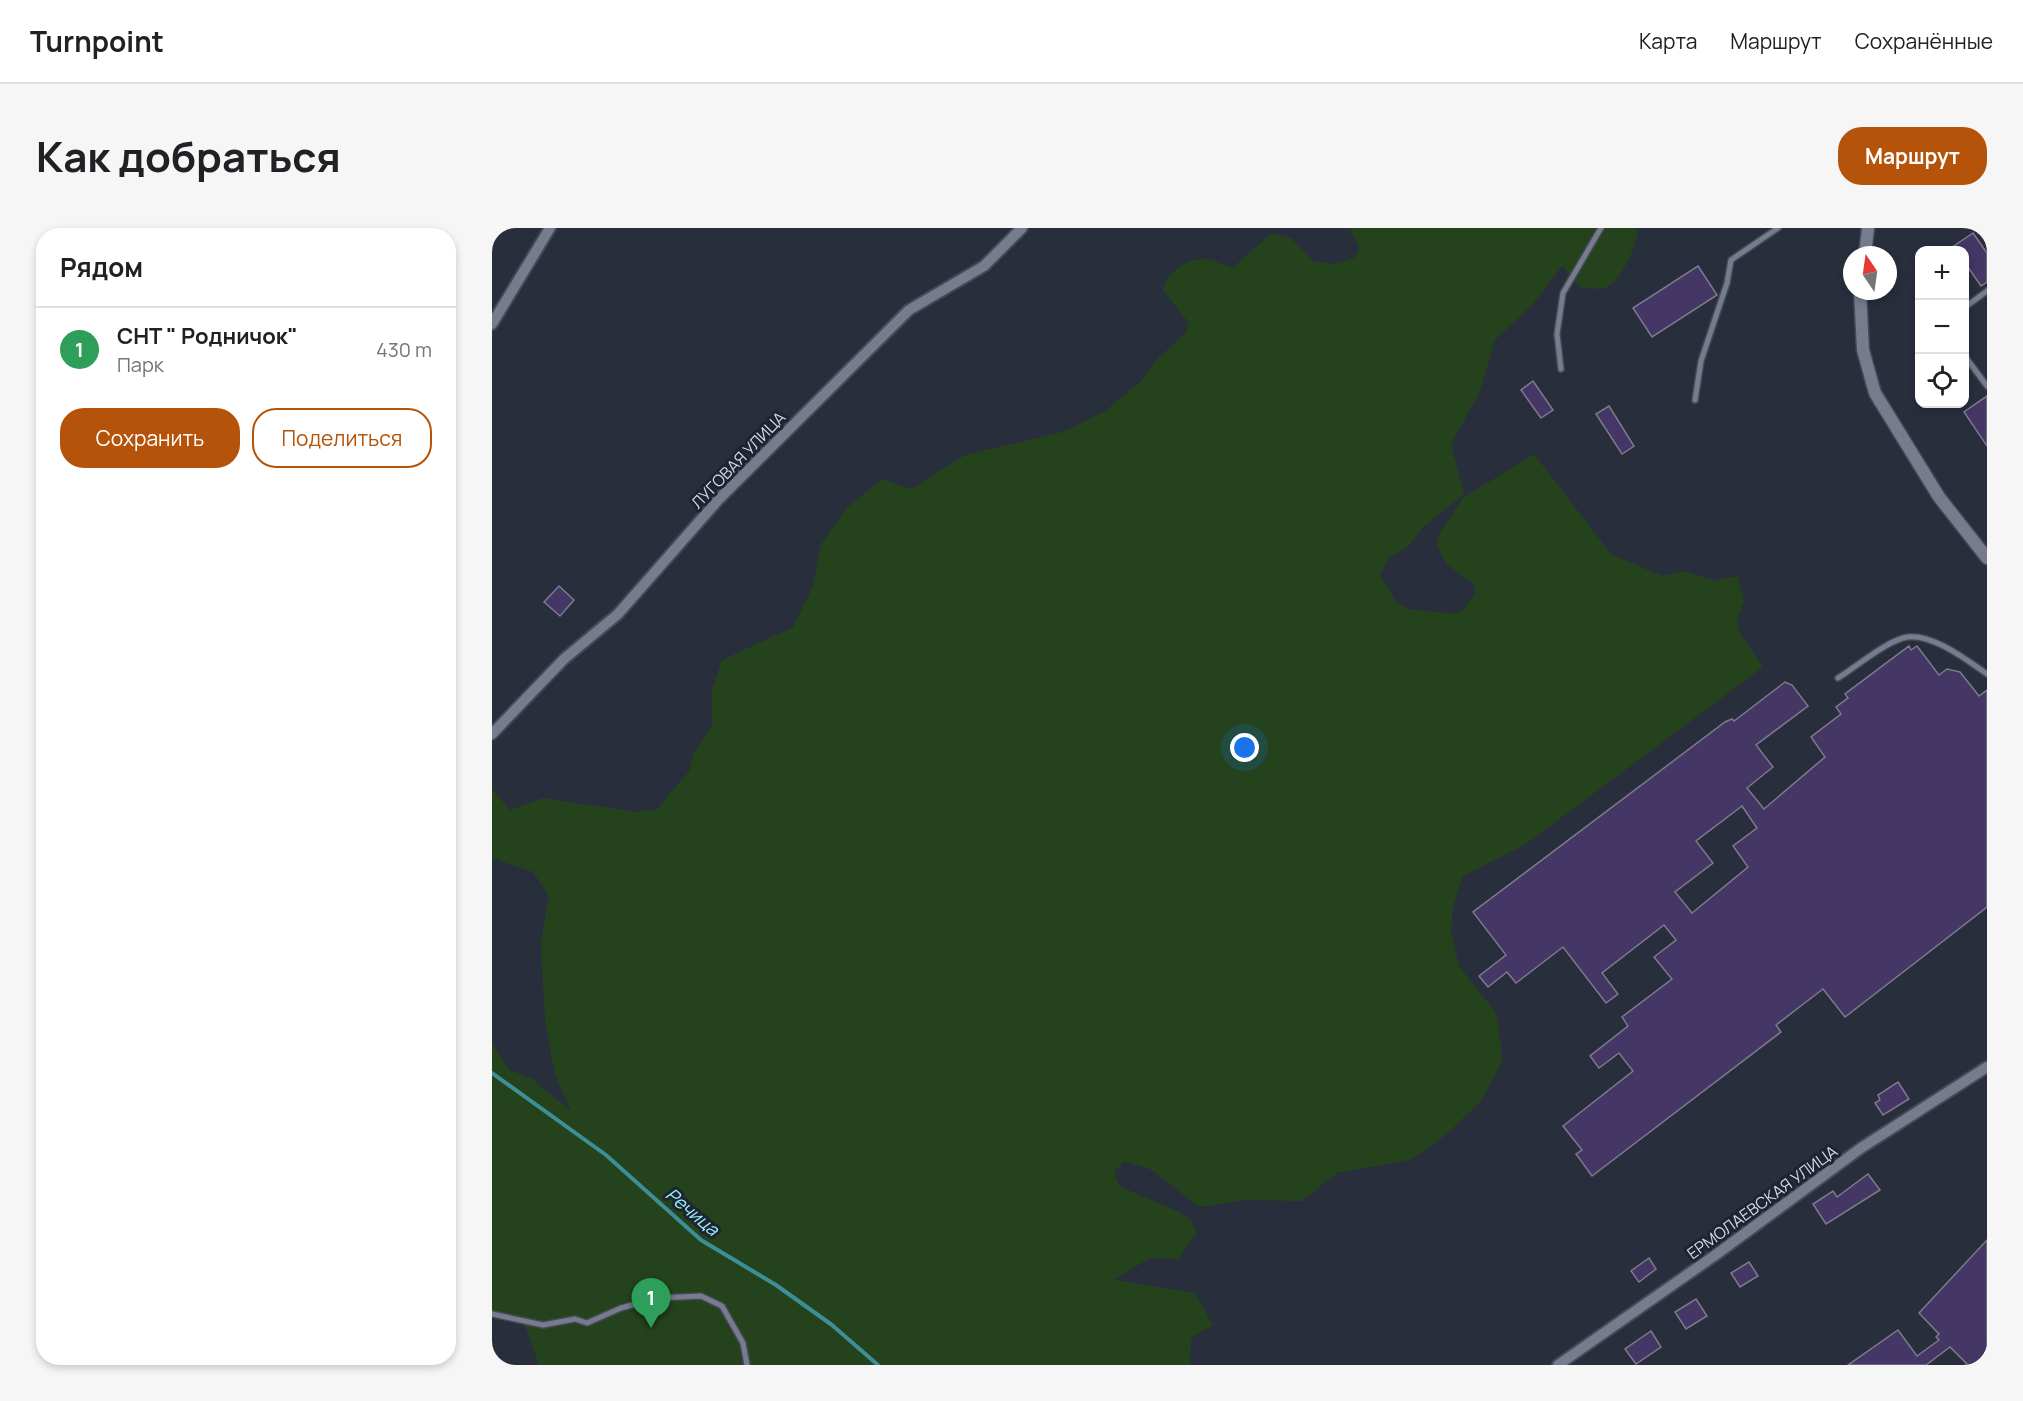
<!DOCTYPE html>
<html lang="ru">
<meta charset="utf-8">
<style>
body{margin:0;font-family:Manrope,sans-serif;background:#f6f6f6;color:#202124}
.controls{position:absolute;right:18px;top:18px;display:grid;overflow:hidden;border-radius:12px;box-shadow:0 3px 9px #0003}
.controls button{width:54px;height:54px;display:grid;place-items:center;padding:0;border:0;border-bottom:2px solid #e0e0e0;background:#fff;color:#202124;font:30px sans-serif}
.compass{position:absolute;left:1351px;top:18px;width:54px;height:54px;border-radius:50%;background:#fff;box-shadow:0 3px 9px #0003;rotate:347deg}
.you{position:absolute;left:753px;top:520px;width:21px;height:21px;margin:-15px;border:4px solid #fff;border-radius:50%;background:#1a73e8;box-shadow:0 0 0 9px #1a73e833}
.badge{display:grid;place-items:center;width:39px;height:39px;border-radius:50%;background:#b45309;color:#fff;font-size:20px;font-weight:700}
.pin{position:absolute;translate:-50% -50px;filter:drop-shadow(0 2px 3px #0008)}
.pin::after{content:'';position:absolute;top:32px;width:21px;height:18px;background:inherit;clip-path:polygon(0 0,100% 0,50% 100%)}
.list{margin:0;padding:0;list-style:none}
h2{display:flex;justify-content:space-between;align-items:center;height:78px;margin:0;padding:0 24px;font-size:26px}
h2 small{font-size:20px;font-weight:400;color:#757577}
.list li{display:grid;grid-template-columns:39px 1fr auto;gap:18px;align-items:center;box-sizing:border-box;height:84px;padding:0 24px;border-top:2px solid #e0e0e0}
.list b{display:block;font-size:22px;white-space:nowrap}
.list p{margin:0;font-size:20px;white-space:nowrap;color:#757577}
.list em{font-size:20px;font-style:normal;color:#757577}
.actions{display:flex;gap:12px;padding:18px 24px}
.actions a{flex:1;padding:14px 0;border:2px solid #b45309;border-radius:24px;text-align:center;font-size:21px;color:#b45309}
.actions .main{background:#b45309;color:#fff}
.icon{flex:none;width:33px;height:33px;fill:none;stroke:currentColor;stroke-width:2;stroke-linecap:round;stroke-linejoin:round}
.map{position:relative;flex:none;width:1495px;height:1137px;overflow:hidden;border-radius:24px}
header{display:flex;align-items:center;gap:36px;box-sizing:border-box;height:84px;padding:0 30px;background:#fff;border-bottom:2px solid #e0e0e0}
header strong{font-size:28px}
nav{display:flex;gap:33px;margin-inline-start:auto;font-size:21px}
.intro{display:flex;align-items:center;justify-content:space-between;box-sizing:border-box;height:144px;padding:0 36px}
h1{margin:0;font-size:42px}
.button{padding:15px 27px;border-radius:24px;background:#b45309;color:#fff;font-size:21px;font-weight:700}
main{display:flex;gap:36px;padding:0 36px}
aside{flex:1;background:#fff;border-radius:24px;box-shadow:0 3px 9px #0003}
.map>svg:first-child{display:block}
.green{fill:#24431c}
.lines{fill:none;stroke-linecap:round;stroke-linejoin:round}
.stream{stroke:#3d8e96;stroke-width:4}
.building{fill:#443665;stroke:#7e7a8c;stroke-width:1.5;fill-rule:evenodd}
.service-casing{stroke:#444955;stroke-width:8}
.minor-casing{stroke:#444955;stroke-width:14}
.tertiary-casing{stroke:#444955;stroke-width:15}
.service{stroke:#767c8e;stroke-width:5}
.minor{stroke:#767c8e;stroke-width:10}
.tertiary{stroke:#767c8e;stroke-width:12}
.labels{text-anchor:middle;stroke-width:6;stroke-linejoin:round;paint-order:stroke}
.street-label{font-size:16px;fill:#d6dae4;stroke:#1f2432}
.water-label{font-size:18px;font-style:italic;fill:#98f2fb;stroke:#1f2432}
</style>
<header>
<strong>Turnpoint</strong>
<nav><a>Карта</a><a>Маршрут</a><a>Сохранённые</a></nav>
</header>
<div class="intro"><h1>Как добраться</h1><a class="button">Маршрут</a></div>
<main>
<aside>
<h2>Рядом<small></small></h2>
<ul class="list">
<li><span class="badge" style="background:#2e9e5b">1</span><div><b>СНТ &quot; Родничок&quot;</b><p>Парк</p></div><em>430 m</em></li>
</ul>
<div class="actions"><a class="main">Сохранить</a><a>Поделиться</a></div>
</aside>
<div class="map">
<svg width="1495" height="1137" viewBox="0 0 1495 1137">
<rect width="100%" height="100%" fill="#282e3c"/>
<path class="green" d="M858 0H1142L1146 3C1143 20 1132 47 1117 58 1109 63 1097 60 1088 59L1070 38 1041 76 1003 112 988 163 959 217 972 266 930 300 916 319 898 328 888 347 904 374 916 381 961 386 971 382 984 364 981 355 954 336 945 317 947 306 971 270 1042 226 1119 326 1170 348 1192 343 1223 353 1245 348 1252 373 1245 393 1247 404 1271 439 1034 616 971 648 961 679 959 704 967 738 1004 785 1011 832 990 872 957 904 931 924 917 932 845 945 810 973 752 972 707 979 660 942 632 933 622 944 627 958 685 983 699 992 705 1005 686 1031 658 1030 622 1052 703 1065 721 1097 699 1110 698 1137H47L31 1092 0 1086V815L16 841 40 851 79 883 63 847 53 793 49 714 57 668 41 644 0 630V561L18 582 51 570 145 584 165 581 198 542 201 526 220 497V461L230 432 301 399 321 358 329 316 356 279 390 251 419 261 473 227 570 204 613 183 648 154 667 129 694 105 696 94 671 62C674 46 693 31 711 31 720 31 731 37 740 40L780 5 800 11 822 34 842 36 863 30 867 20Z"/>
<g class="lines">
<polyline class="stream" points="0,845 114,927 209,1012 284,1057 340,1097 386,1137"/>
</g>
<g class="building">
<polygon points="1481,5 1495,25 1495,54 1489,58 1473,35 1473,22 1456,22"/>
<polygon points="1206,38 1225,67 1160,109 1141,80"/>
<polygon points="1041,153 1061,182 1049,190 1029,162"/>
<polygon points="1495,168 1495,218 1472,184"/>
<polygon points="1117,178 1142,218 1130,226 1104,186"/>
<polygon points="67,358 82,372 68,388 52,374"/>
<path d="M1417 418 1419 422 1425 418 1447 447 1455 441 1468 444 1487 468 1495 462V679L1353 789 1331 761 1284 797 1289 804 1100 948 1084 926 1090 922 1071 898 1141 843 1127 825 1107 840 1098 828 1136 798 1130 789 1180 751 1162 729 1184 712 1172 697 1110 745 1126 766 1114 775 1071 719 1024 755 1015 744 996 759 987 748 1014 727 981 684 1233 494 1240 491 1242 493 1293 454 1300 457 1316 478 1264 517 1281 539 1255 560 1272 581 1333 529 1319 509 1349 486 1344 479 1356 470 1353 466ZM1250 578 1265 600 1241 618 1256 639 1200 685 1183 664 1221 635 1204 613Z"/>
<polygon points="1406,854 1417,871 1391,887 1383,875 1388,872 1386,867"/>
<polygon points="1376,946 1388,962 1334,996 1321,976 1341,963 1345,969"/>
<polygon points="1495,1012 1495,1134 1492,1137 1476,1137 1458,1119 1434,1137 1356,1137 1406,1102 1425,1128 1447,1112 1444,1109 1447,1106 1427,1085"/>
<polygon points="1157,1030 1164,1041 1147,1054 1139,1043"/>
<polygon points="1257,1034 1266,1048 1248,1059 1239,1045"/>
<polygon points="1204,1071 1215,1088 1194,1101 1183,1084"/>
<polygon points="1159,1103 1169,1119 1144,1136 1133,1121"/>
</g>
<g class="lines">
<defs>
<g id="service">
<polyline points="1472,80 1495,63"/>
<polyline points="1472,127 1495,158"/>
<polyline points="1069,141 1065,106 1071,65 1109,0"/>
<polyline points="1203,172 1209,133 1235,55 1239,32 1286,0"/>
<path d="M1346 450C1365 438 1391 416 1411 410 1436 402 1475 432 1495 446"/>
<polyline points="0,1086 51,1097 83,1091 95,1095 129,1080 166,1070 209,1068 230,1078 251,1115 255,1137"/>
</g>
<g id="minor">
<polyline points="0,96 58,0"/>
<polyline points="0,506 72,431 126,386 227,271 417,82 492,38 530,0"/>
<polyline points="1066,1137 1222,1028 1369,920 1495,839"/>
</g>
<g id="tertiary">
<polyline points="1373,27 1376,0"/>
<polyline points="1368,63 1371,122 1383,165 1447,269 1495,330"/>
</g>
</defs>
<use href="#service" class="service-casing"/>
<use href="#minor" class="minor-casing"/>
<use href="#tertiary" class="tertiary-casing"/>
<use href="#service" class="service"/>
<use href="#minor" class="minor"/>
<use href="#tertiary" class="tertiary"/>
</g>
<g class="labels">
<g class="street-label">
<text transform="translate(246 232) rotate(-46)" y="6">ЛУГОВАЯ УЛИЦА</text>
<text transform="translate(1270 974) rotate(-36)" y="6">ЕРМОЛАЕВСКАЯ УЛИЦА</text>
</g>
<g class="water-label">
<text transform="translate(200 984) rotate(40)" y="6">Речица</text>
</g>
</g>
</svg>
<div class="controls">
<button>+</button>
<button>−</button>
<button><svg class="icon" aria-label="locate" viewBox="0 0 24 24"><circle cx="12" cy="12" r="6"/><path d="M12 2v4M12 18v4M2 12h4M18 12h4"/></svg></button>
</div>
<svg class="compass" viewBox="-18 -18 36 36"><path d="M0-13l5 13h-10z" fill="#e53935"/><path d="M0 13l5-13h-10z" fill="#757577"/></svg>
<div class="you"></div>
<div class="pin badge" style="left:159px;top:1100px;background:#2e9e5b">1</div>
</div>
</main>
